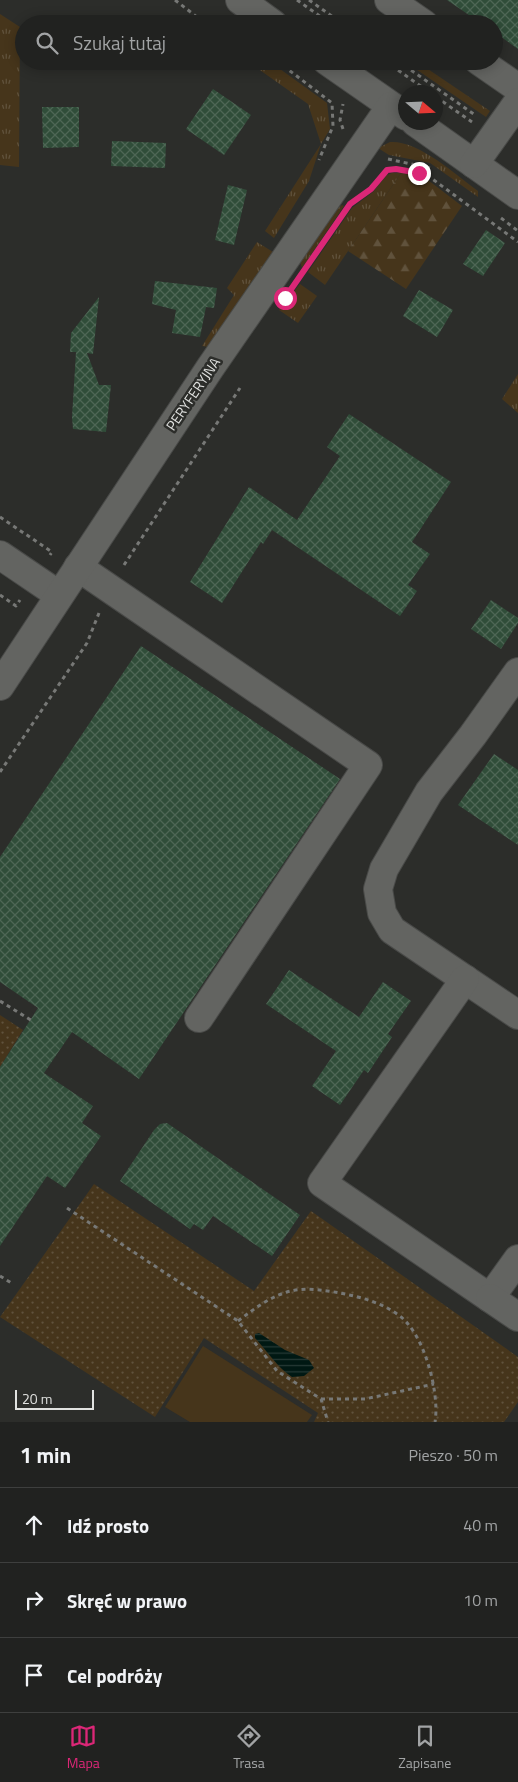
<!DOCTYPE html>
<html lang="pl">
<meta charset="utf-8">
<style>
body{margin:0;font-family:"Titillium Web",sans-serif;background:#2d2f2d;color:#f1f3f6}
.compass{position:absolute;left:398px;top:85px;width:45px;height:45px;border-radius:50%;background:#212220;box-shadow:0 2px 12px #0003;rotate:109deg}
.scale{position:absolute;left:15px;bottom:12px;width:79px;box-sizing:border-box;padding-left:5px;border:2px solid #e1e2e0;border-top:0;font-size:14px;line-height:18px;white-space:nowrap;color:#e1e2e0;-webkit-text-stroke:4px #2c2d2a;paint-order:stroke}
.stop{position:absolute;width:15px;height:15px;margin:-11px;border:4px solid #db2777;border-radius:50%;background:#fff}
.stop.end{background:#db2777;border-color:#fff;box-shadow:0 1px 5px #0008}
.list{margin:0;padding:0;list-style:none}
h2{display:flex;justify-content:space-between;align-items:center;height:65px;margin:0;padding:0 20px;font-size:21px}
h2 small{font-size:16px;font-weight:400;color:#a2a4a5}
.list li{display:grid;grid-template-columns:32px 1fr auto;gap:15px;align-items:center;box-sizing:border-box;height:75px;padding:0 20px;border-top:1px solid #3e3f3e}
.list b{display:block;font-size:19px;white-space:nowrap}
.list em{font-size:16px;font-style:normal;color:#a2a4a5}
.icon{flex:none;width:28px;height:28px;fill:none;stroke:currentColor;stroke-width:2;stroke-linecap:round;stroke-linejoin:round}
.map{position:relative;flex:none;width:518px;height:1422px;overflow:hidden}
.search{position:absolute;background:#212220;box-shadow:0 2px 12px #0003;left:15px;right:15px;top:15px;height:55px;display:flex;align-items:center;gap:12px;box-sizing:border-box;padding:0 18px;border-radius:28px;color:#a2a4a5;font-size:19px}
.sheet{height:290px;background:#212220}
nav{display:flex;justify-content:space-around;align-items:center;box-sizing:border-box;height:70px;border-top:1px solid #3e3f3e;background:#212220;font-size:14px;color:#a2a4a5}
nav a{display:grid;justify-items:center;gap:2px}
nav .on{color:#db2777}
.map>svg:first-child{display:block}
.grass{fill:url(#grass-tufts)}
.forest{fill:url(#forest-firs)}
.garden{fill:url(#garden-dots)}
.pitch{fill:#46351b}
.water{fill:url(#water-rules)}
.building{fill:url(#building-cross-hatch)}
.lines{fill:none;stroke-linecap:round;stroke-linejoin:round}
.minor-casing{stroke:#494a48;stroke-width:30}
.path{stroke:#777876;stroke-width:3;stroke-dasharray:4 4;stroke-linecap:butt}
.minor{stroke:#636461;stroke-width:28}
.route{stroke:#db2777;stroke-width:6}
.labels{text-anchor:middle;stroke-width:5;stroke-linejoin:round;paint-order:stroke}
.street-label{font-size:14px;fill:#e1e2e0;stroke:#2c2d2a}
</style>
<div class="map">
<svg width="518" height="1422" viewBox="0 0 518 1422">
<defs>
<pattern id="grass-tufts" width="24" height="20" patternUnits="userSpaceOnUse" patternTransform="scale(1.25)"><rect width="24" height="20" fill="#46351b"/><path d="M3 7l-1-3M5 7V3M7 7l1-3M15 17l-1-3M17 17v-4M19 17l1-3" fill="none" stroke="#60523c"/></pattern>
<pattern id="forest-firs" width="22" height="20" patternUnits="userSpaceOnUse" patternTransform="scale(1.25)"><rect width="22" height="20" fill="#46351b"/><path d="M5 1l3.5 6h-7zM16 11l3.5 6h-7z" fill="#60523c"/></pattern>
<pattern id="garden-dots" width="8" height="8" patternUnits="userSpaceOnUse" patternTransform="scale(1.25)"><rect width="8" height="8" fill="#46351b"/><path d="M2 2h.1M6 6h.1" fill="none" stroke="#60523c" stroke-width="1.8" stroke-linecap="round"/></pattern>
<pattern id="water-rules" width="6" height="5" patternUnits="userSpaceOnUse" patternTransform="scale(1.25)"><rect width="6" height="5" fill="#001813"/><path d="M0 2.5h6" fill="none" stroke="#253935"/></pattern>
<pattern id="building-cross-hatch" width="8" height="8" patternUnits="userSpaceOnUse" patternTransform="scale(1.25)"><rect width="8" height="8" fill="#304d39"/><path d="M0 0l8 8M0 8l8-8" fill="none" stroke="#4e6655"/></pattern>
</defs>
<rect width="100%" height="100%" fill="#2c2d2a"/>
<g class="grass">
<polygon points="0,14 20,27 19,167 0,165"/>
<polygon points="247,61 269,61 327,103 330,129 321,144 309,181 274,238 265,231 321,144 308,104"/>
<polygon points="404,61 416,61 490,111 486,117"/>
<path d="M390 142C418 140 455 174 478 191V197L430 163 389 155 378 148Z"/>
<polygon points="392,173 401,173 325,285 308,272 352,208 373,192 387,175"/>
<polygon points="342,205 344,206 302,268 300,262 336,210"/>
<polygon points="257,242 273,252 274,257 209,347 202,346 234,295 227,288"/>
<polygon points="300,284 317,296 298,323 279,310"/>
<polygon points="518,374 518,413 502,399"/>
</g>
<polygon class="forest" points="401,173 424,177 462,206 406,289 348,251"/>
<g class="garden">
<polygon points="0,1015 23,1030 0,1067"/>
<polygon points="94,1184 254,1291 311,1211 518,1357 518,1402 504,1422 314,1422 318,1413 204,1338 155,1417 0,1317"/>
</g>
<polygon class="pitch" points="203,1346 312,1415 307,1422 190,1422 165,1407"/>
<path class="water" d="M259 1333 285 1350 309 1360 314 1368 304 1376 292 1377C278 1368 267 1351 255 1338V1334Z"/>
<g class="building">
<polygon points="447,0 518,0 518,49 494,32 494,24 482,24"/>
<polygon points="213,89 251,115 224,155 186,129"/>
<polygon points="42,107 79,107 79,147 43,148"/>
<polygon points="112,141 166,143 165,168 111,166"/>
<polygon points="228,185 247,190 234,245 215,240"/>
<polygon points="486,230 505,243 483,276 463,264"/>
<polygon points="155,281 217,288 214,308 206,307 200,337 172,333 176,310 152,304"/>
<polygon points="419,290 453,310 437,337 403,316"/>
<polygon points="99,297 93,354 87,353 99,385 111,385 106,432 73,429 72,417 76,352 70,352 71,333"/>
<polygon points="349,414 451,482 412,542 430,554 408,585 417,591 400,616 272,530 263,544 261,542 222,603 190,582 249,487 297,520 340,456 327,447"/>
<polygon points="491,600 518,618 518,623 501,649 471,629"/>
<polygon points="141,646 340,779 139,1079 72,1032 44,1073 93,1106 82,1123 101,1136 65,1188 47,1176 0,1246 0,1067 38,1008 0,982 0,857"/>
<polygon points="494,754 518,770 518,845 458,805"/>
<polygon points="289,970 359,1017 383,982 411,1001 388,1034 392,1037 368,1073 364,1070 340,1105 312,1086 336,1051 266,1004"/>
<polygon points="167,1123 300,1215 272,1256 213,1216 203,1230 194,1224 190,1229 120,1181 154,1130 160,1124"/>
</g>
<g class="lines">
<defs>
<g id="minor">
<polyline points="240,0 273,24"/>
<polyline points="389,0 424,24"/>
<polyline points="327,61 406,116"/>
<polyline points="479,61 518,88"/>
<polyline points="415,122 518,195"/>
<polyline points="474,164 518,102"/>
<polyline points="0,555 59,595"/>
<polyline points="78,567 368,765 199,1018"/>
<polyline points="518,672 473,735 429,792 384,869 378,889 382,913 392,930 518,1015"/>
<polyline points="0,686 210,368 391,106"/>
<polyline points="465,979 322,1183 490,1298 518,1259"/>
<polyline points="490,1298 518,1317"/>
</g>
</defs>
<use href="#minor" class="minor-casing"/>
<g class="path">
<polyline points="175,0 206,24"/>
<polyline points="297,0 331,24"/>
<polyline points="309,0 343,24"/>
<polyline points="277,61 332,103 333,126 319,160"/>
<polyline points="385,61 429,92"/>
<polyline points="398,61 475,115"/>
<polyline points="436,97 472,122"/>
<polyline points="343,129 340,120 343,104"/>
<polyline points="388,159 430,168"/>
<polyline points="365,193 384,173 392,169 427,175 518,242"/>
<polyline points="501,218 518,231"/>
<polyline points="0,517 52,552 50,555"/>
<polyline points="124,565 240,388"/>
<polyline points="0,595 16,606 20,600"/>
<polyline points="0,772 87,643 99,613"/>
<polyline points="0,1001 34,1022"/>
<polyline points="67,1208 238,1321 277,1371 321,1399 328,1422"/>
<polyline points="0,1276 13,1284"/>
<path d="M238 1321C254 1309 268 1298 287 1292 303 1287 324 1290 340 1293 360 1297 380 1302 397 1314 424 1331 440 1393 435 1422"/>
<polyline points="321,1399 365,1399 434,1384"/>
</g>
<use href="#minor" class="minor"/>
</g>
<g class="lines">
<polyline class="route" points="285,298 350,204 371,189 387,170 396,169 419,173"/>
</g>
<g class="labels">
<g class="street-label">
<text transform="translate(193 394) rotate(-56)" y="5">PERYFERYJNA</text>
</g>
</g>
</svg>
<svg class="compass" viewBox="-18 -18 36 36"><path d="M0-13l5 13h-10z" fill="#e53935"/><path d="M0 13l5-13h-10z" fill="#a2a4a5"/></svg>
<div class="scale">20 m</div>
<div class="stop" style="left:285px;top:298px"></div>
<div class="stop end" style="left:419px;top:173px"></div>
<div class="search"><svg class="icon" aria-label="search" viewBox="0 0 24 24"><circle cx="10" cy="10" r="6"/><path d="M15 15l6 6"/></svg>Szukaj tutaj</div>
</div>
<section class="sheet">
<h2>1 min<small>Pieszo · 50 m</small></h2>
<ul class="list">
<li><svg class="icon" aria-label="ahead" viewBox="0 0 24 24"><path d="M12 20V5M6 11l6-6 6 6"/></svg><div><b>Idź prosto</b></div><em>40 m</em></li>
<li><svg class="icon" aria-label="right" viewBox="0 0 24 24"><path d="M7 20v-9h11M14 6l5 5-5 5"/></svg><div><b>Skręć w prawo</b></div><em>10 m</em></li>
<li><svg class="icon" aria-label="arrive" viewBox="0 0 24 24"><path d="M6 21V4h12l-3 4 3 4H6"/></svg><div><b>Cel podróży</b></div></li>
</ul>
</section>
<nav>
<a class="on"><svg class="icon" aria-label="map" viewBox="0 0 24 24"><path d="M3 6l6-2 6 2 6-2v14l-6 2-6-2-6 2zM9 4v14M15 6v14"/></svg>Mapa</a>
<a><svg class="icon" aria-label="directions" viewBox="0 0 24 24"><path d="M12 3l9 9-9 9-9-9zM9 14v-3h6M13 9l2 2-2 2"/></svg>Trasa</a>
<a><svg class="icon" aria-label="saved" viewBox="0 0 24 24"><path d="M7 4h10v16l-5-4-5 4z"/></svg>Zapisane</a>
</nav>
